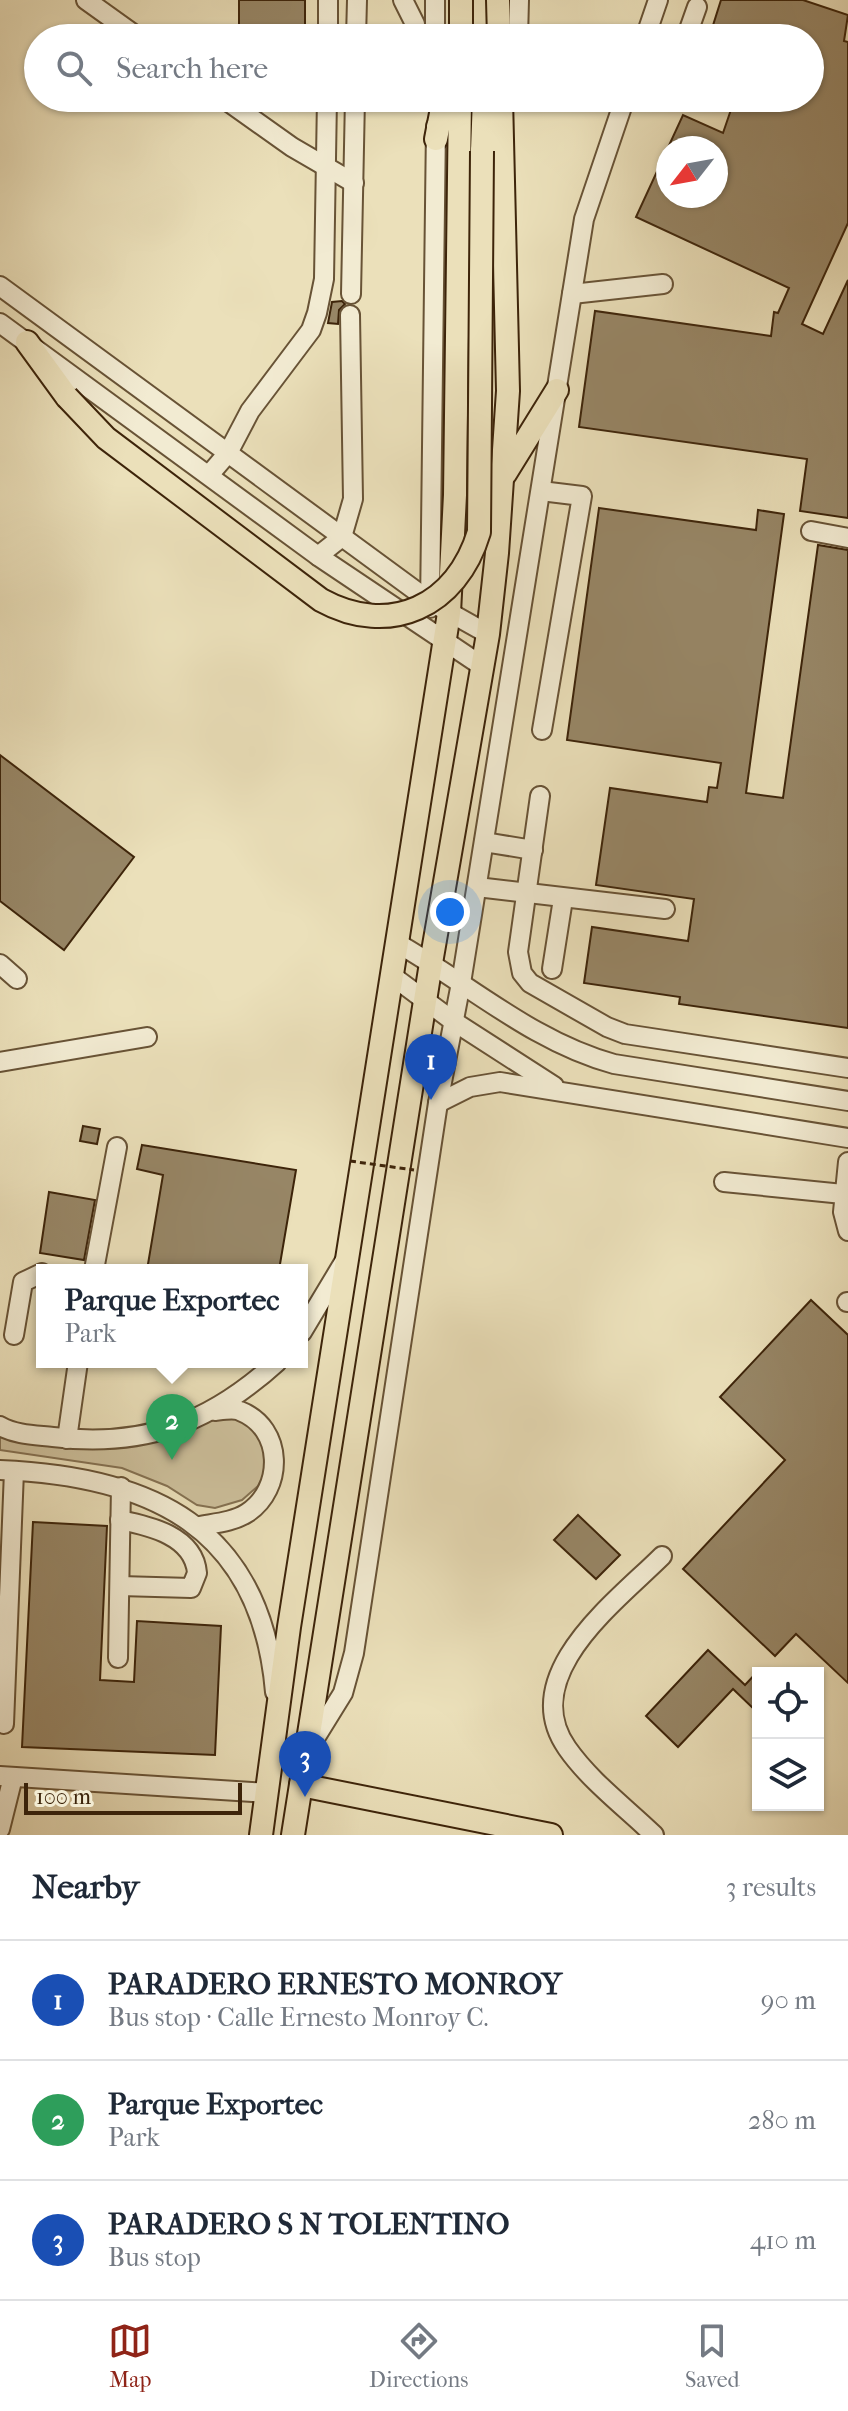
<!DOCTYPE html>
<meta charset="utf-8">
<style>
body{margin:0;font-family:"IM FELL French Canon",serif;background:#f2f2f3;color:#1f2937}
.controls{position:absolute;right:24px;bottom:24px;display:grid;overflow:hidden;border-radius:0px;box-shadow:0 2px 6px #0004}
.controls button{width:72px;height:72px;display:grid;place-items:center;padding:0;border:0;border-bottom:2px solid #e0e1e3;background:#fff;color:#1f2937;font:40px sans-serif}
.compass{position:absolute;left:656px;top:136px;width:72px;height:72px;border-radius:50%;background:#fff;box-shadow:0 2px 6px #0004;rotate:239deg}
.scale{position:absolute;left:24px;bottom:20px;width:218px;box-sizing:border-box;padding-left:8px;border:4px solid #3d240a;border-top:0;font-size:22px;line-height:28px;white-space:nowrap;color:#3d240a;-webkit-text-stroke:6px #f2ebd2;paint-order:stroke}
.you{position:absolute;left:450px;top:912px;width:28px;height:28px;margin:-20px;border:6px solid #fff;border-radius:50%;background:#1a73e8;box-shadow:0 0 0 12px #1a73e833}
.badge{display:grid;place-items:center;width:52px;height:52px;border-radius:50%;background:#8f2418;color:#fff;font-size:26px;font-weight:700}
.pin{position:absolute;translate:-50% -66px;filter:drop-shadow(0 2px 4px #0008)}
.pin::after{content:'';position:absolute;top:42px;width:28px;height:24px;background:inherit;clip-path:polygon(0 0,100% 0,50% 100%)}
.popup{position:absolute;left:36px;top:1264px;width:272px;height:104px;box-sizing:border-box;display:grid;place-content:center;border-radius:0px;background:#fff;filter:drop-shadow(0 2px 6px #0005);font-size:26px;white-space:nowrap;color:#747a83}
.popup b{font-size:30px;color:#1f2937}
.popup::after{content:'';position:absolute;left:50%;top:100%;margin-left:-16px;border:16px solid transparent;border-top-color:#fff}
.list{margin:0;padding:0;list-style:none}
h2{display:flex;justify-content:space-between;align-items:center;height:104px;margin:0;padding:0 32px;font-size:34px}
h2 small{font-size:26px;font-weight:400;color:#747a83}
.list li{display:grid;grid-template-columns:52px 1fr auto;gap:24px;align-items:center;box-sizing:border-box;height:120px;padding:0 32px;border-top:2px solid #e0e1e3}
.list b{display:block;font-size:30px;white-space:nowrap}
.list p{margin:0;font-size:26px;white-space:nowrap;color:#747a83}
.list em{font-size:26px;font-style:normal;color:#747a83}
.icon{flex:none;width:44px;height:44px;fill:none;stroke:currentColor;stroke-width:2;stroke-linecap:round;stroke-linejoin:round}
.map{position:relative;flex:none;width:848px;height:1835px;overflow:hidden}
.search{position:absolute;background:#fff;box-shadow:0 2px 6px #0004;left:24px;right:24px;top:24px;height:88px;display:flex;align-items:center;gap:20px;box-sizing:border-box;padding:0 28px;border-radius:44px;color:#747a83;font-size:30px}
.sheet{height:464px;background:#fff}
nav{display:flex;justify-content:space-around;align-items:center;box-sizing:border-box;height:112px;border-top:2px solid #e0e1e3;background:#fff;font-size:22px;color:#747a83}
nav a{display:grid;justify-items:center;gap:4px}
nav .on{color:#8f2418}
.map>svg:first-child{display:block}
.green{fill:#cdc09c;stroke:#857253;stroke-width:2}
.building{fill:#978666;stroke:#3d240a;stroke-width:2;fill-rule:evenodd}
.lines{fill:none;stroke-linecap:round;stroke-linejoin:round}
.minor-casing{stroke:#685336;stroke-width:22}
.major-casing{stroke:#3d240a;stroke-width:26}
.minor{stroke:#f2ebd2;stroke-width:18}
.major{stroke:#ebe0ba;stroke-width:22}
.major-bridge-casing{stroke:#3d240a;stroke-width:26;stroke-linecap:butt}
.path-bridge{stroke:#3d240a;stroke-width:3;stroke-dasharray:6 4;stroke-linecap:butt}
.major-bridge{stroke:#ebe0ba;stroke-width:22}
</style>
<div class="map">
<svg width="848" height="1835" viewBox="0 0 848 1835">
<rect width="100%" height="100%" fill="#ebe0ba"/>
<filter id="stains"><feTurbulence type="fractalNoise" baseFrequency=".0025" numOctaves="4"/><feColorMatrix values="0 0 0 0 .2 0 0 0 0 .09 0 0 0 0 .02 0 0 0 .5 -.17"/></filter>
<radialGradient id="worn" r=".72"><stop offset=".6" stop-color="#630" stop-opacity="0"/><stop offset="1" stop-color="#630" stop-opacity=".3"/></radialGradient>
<polygon class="green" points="206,1415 243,1417 268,1449 263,1477 258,1486 242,1500 215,1508 197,1505 167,1486 122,1468 0,1450 0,1431 67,1441"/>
<g class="building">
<rect x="239" y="0" width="66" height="38"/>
<path d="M721 0H803L848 15 844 41 848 42V223L802 324 823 334 848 280V518L800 511 807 459 579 427 595 311 771 336 774 312 778 313 789 288 636 217 683 115 723 133 735 98H810V38H709ZM668 148H716V196H668Z"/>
<polygon points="342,301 345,304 339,310 338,324 328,323 332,302"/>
<polygon points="599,508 756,530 758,510 784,514 746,793 783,798 818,545 848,550 848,1028 679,1004 680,997 584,983 592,927 688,941 694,899 596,885 610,788 707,802 709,787 717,788 721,763 567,740"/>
<polygon points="0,755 134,857 64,950 0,901"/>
<polygon points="83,1126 100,1129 97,1144 80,1141"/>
<polygon points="142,1145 296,1170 279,1270 147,1270 163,1175 137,1169"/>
<polygon points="49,1192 95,1200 84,1260 40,1253"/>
<polygon points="811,1300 848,1335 848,1683 796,1634 775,1656 683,1569 785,1460 720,1397"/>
<polygon points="578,1515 620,1555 596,1579 554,1540"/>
<polygon points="33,1522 107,1526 100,1680 134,1682 137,1621 221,1626 215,1755 22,1747"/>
<polygon points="708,1650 745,1685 758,1671 758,1713 733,1689 678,1747 646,1716"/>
</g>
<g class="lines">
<defs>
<g id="minor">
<polyline points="86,0 139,38"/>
<polyline points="403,0 415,24"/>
<polyline points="328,38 328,0"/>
<polyline points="356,38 357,0"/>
<polyline points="435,38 435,0"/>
<polyline points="518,38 519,0"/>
<polyline points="645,38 658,0"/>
<polyline points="686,38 697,7"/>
<polyline points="223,98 292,147 354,183"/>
<polyline points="0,286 431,602 488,634"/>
<polyline points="351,294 355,98"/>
<polyline points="572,294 663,284"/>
<polyline points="0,323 318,556 482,666"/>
<polyline points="209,475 228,453 250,411 311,330 317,313 324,279 327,98"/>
<polyline points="541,491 582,496 542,730"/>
<polyline points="811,531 848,538"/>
<polyline points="318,556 342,537 353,499 350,315"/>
<polyline points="430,608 436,126"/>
<polyline points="540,796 518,952 522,973 530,983 607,1027 625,1034 848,1068"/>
<polyline points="484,842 533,850"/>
<polyline points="477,887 665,909"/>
<path d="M397 943C469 984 533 1042 614 1064L848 1101"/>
<polyline points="0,964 17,979"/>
<polyline points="552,969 563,899"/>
<polyline points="391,975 453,1021 554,1086"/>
<polyline points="0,1062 147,1037"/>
<polyline points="438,1103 470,1087 500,1082 848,1138"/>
<polyline points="848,1162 843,1212 848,1231"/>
<polyline points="724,1182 843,1194"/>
<polyline points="94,1270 117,1147"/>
<polyline points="847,1302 848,1302"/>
<polyline points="302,1332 344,1262"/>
<polyline points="14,1335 23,1282 42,1273"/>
<path d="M0 1426C16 1435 35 1435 53 1437 145 1448 210 1423 277 1362"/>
<polyline points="67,1439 78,1362"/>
<path d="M0 1470C151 1476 261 1527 275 1692"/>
<path d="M199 1526C215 1523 233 1522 247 1513 284 1489 284 1428 240 1411 234 1408 223 1410 215 1411"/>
<path d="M120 1586 191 1588 197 1573C194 1536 150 1526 120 1520"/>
<polyline points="118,1658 121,1487"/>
<polyline points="4,1724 14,1471"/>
<polyline points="309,1748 343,1693 354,1653 438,1103 461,983 584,219 625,98"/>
<polyline points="0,1776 268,1793"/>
<polyline points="0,1829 13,1777"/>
<path d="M654 1835C625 1807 590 1781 567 1748 516 1675 617 1601 662 1556"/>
</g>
<g id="major">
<polyline points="498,0 499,38"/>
<polyline points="461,38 461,0"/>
<polyline points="436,139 444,98"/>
<polyline points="482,151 484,98"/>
<polyline points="27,342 67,397"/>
<polyline points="505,474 557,390"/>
<polyline points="301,1785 551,1835"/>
<polyline points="261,1835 289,1627 449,613 455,495 460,98"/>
<polyline points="293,1835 431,963 488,634 497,553 508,391 501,98"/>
</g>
</defs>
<use href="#minor" class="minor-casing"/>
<use href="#major" class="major-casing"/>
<use href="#minor" class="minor"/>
<use href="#major" class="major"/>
<defs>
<path id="major-bridge" d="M67 397 106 438 321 600C390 638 457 606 479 532L482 151"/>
</defs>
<use href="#major-bridge" class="major-bridge-casing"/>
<polyline class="path-bridge" points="350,1161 414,1170"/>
<use href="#major-bridge" class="major-bridge"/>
</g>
<rect width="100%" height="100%" filter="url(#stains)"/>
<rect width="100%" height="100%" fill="url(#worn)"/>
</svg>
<div class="controls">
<button><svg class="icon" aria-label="locate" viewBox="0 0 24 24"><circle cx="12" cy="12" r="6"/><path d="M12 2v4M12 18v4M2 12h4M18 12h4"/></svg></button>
<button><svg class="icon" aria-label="layers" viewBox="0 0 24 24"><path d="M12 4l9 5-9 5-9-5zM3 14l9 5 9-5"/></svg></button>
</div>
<svg class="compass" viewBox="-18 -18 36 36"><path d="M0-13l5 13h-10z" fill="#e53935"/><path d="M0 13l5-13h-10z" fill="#747a83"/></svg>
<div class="scale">100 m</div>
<div class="you"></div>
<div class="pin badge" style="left:431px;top:1100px;background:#1a4fb4">1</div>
<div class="pin badge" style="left:172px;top:1460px;background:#2e9e5b">2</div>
<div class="popup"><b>Parque Exportec</b>Park</div>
<div class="pin badge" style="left:305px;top:1797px;background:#1a4fb4">3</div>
<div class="search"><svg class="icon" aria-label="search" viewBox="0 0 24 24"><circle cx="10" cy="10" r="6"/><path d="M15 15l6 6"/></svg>Search here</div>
</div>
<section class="sheet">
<h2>Nearby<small>3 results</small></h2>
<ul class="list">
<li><span class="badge" style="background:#1a4fb4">1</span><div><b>PARADERO ERNESTO MONROY</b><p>Bus stop · Calle Ernesto Monroy C.</p></div><em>90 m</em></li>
<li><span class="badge" style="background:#2e9e5b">2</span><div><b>Parque Exportec</b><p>Park</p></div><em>280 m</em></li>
<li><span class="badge" style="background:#1a4fb4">3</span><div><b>PARADERO S N TOLENTINO</b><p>Bus stop</p></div><em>410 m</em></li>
</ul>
</section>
<nav>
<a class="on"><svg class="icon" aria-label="map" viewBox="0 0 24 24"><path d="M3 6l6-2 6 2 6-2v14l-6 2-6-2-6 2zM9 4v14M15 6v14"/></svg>Map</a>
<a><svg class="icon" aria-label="directions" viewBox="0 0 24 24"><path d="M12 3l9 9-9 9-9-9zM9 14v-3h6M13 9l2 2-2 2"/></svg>Directions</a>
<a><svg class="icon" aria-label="saved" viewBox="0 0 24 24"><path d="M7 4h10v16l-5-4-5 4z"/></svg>Saved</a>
</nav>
